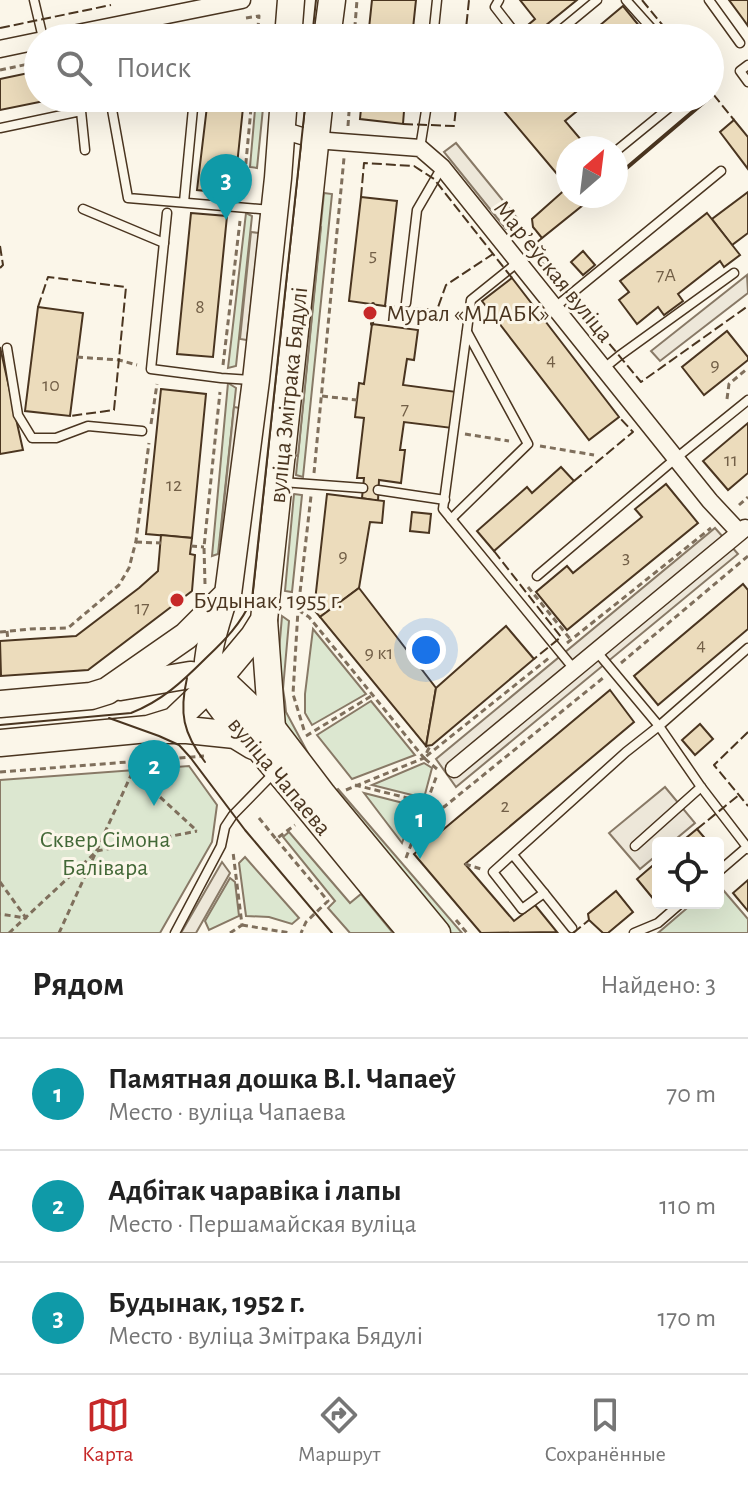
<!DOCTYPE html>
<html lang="ru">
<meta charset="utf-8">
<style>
body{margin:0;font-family:"Alegreya Sans",sans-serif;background:#f2f2f2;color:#222}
.controls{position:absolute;right:24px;bottom:24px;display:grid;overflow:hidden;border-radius:8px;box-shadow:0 8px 32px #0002}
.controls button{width:72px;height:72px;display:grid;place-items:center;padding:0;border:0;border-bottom:2px solid #e0e0e0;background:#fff;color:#222;font:40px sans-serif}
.compass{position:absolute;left:556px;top:136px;width:72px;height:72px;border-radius:50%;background:#fff;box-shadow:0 8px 32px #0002;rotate:28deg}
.you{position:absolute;left:426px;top:650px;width:28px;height:28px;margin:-20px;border:6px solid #fff;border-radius:50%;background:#1a73e8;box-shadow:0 0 0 12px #1a73e833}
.badge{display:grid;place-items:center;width:52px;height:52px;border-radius:50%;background:#c62828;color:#fff;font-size:26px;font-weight:700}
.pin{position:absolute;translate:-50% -66px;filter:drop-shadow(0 2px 4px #0008)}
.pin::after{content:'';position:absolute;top:42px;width:28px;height:24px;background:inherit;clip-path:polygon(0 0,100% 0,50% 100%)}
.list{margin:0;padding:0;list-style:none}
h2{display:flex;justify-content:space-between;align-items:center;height:104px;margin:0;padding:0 32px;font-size:34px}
h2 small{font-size:26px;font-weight:400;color:#767676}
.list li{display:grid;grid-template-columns:52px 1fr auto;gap:24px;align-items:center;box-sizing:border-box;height:112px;padding:0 32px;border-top:2px solid #e0e0e0}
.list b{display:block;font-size:30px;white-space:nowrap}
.list p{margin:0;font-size:26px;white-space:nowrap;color:#767676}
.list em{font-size:26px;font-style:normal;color:#767676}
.icon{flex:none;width:44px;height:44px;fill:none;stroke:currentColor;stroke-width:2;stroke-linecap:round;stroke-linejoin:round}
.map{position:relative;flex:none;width:748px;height:933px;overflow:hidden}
.search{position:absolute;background:#fff;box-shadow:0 8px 32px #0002;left:24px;right:24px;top:24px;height:88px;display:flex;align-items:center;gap:20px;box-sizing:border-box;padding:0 28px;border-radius:44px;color:#767676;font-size:30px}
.sheet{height:440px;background:#fff}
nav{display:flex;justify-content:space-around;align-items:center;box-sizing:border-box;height:112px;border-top:2px solid #e0e0e0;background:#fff;font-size:22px;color:#767676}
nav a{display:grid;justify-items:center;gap:4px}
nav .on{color:#c62828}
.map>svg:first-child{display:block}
.green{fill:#dce7d0;stroke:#887966;stroke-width:2}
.parking{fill:#ede7d9;stroke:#887966;stroke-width:2}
.building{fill:#ecdcbc;stroke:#4a3520;stroke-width:2}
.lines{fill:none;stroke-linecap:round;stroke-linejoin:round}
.lane-casing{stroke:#4a3520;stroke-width:11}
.street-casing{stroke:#4a3520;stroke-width:19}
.primary-casing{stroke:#4a3520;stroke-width:29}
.path{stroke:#7f6f5c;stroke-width:3;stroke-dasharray:6 4;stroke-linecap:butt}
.lane{stroke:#fbf6e9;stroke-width:8}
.street{stroke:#fbf6e9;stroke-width:16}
.primary{stroke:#fbf6e9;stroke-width:26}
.tram{stroke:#4a3520;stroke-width:2}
.fence{stroke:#4a3520;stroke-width:2;stroke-dasharray:10 4;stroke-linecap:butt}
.wall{stroke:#4a3520;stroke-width:4}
.poi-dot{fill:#c62828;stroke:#fbf6e9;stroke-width:3}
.labels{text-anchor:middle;stroke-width:6;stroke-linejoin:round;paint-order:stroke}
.number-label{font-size:20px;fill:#725f47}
.street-label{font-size:24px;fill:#4a3520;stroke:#fbf6e9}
.poi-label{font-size:24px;fill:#4a3520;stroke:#fbf6e9;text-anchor:start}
.park-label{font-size:24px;fill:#436837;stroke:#fbf6e9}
</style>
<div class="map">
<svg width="748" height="933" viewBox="0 0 748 933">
<rect width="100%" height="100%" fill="#fbf6e9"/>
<g class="green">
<polygon points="256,98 264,98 257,168 250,167"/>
<polygon points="324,193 332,194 303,477 296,475"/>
<polygon points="246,213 252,216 236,366 228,368"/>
<polygon points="228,383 236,388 218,554 212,556"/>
<polygon points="294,494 302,495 292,592 285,591"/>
<polygon points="282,616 289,621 283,689 285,702 286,712 294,727 315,766 286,731 276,687"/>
<polygon points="313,629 366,694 312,725 305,713 305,694"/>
<polygon points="371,701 415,755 352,779 317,735"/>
<polygon points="424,763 432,768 424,798 372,785"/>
<polygon points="189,766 217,805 212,842 160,933 0,933 0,780"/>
<polygon points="338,789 462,933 449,933 332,793"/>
<polygon points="364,793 415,806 402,843"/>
<polygon points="289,832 350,903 361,894 393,933 350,933 328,908 335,901 283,837"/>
<polygon points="245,857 299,918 292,924 269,917 246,916 239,863"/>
<polygon points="230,878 235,882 239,916 209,930 205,921"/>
<polygon points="718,884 748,919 748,933 658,933 693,903 718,903"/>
</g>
<g class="parking">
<polygon points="456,143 518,219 506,229 444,152"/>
<polygon points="313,226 321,227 298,456 289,454"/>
<polygon points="251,232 259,233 247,340 240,339"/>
<polygon points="747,275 748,293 660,361 651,351"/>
<polygon points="234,407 240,408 227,541 220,541"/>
<polygon points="715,528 738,554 456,787 436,759"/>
<polygon points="665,787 695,823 671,843 658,843 658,854 640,869 609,833"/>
<polygon points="222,862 230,873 196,933 181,933"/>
</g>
<g class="building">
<polygon points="372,0 416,0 412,38 368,38"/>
<polygon points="520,0 577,0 535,34 528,25 535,19"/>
<polygon points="729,0 748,0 748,26 743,19"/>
<polygon points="623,6 649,38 602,38 606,34 599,26"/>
<polygon points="218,28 227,38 170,38"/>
<polygon points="38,71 38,98 59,98 0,110 0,79"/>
<polygon points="208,98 244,98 234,194 197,190"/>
<polygon points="362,98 405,98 403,124 360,119"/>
<polygon points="493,98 593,98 565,121 588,148 568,148 568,196 584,196 588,201 542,238 533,227 532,219 568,187"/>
<polygon points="734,120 748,137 748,169 720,132"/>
<polygon points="748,192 748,233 732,245 712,219"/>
<polygon points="361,197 397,201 385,306 349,301"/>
<polygon points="191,213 227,216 213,357 177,354"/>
<polygon points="707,213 740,255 724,267 720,261 678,294 683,301 664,315 658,307 637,324 619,300 629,292 620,281"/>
<polygon points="583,251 595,265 583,275 571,262"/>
<polygon points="512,278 619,417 589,440 482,301"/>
<polygon points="38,307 83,313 70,416 25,411"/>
<polygon points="372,324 418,330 414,360 407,359 403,385 457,392 452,428 404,422 400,450 405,450 401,483 379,480 378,501 362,498 364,478 357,478 364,418 355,417 359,383 364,384"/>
<polygon points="727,331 748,357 748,360 704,395 682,367"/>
<polygon points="0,347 23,450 0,454"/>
<polygon points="161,389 206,394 192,538 146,534"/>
<polygon points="748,423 748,473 728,490 703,461"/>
<polygon points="561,467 574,481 494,551 477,531 527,487 532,493"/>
<polygon points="666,484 698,523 567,630 536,592 567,566 573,573 642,517 635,509"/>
<polygon points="327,494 384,501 382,523 370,522 359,588 320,617 314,610"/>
<polygon points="412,512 431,514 429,533 410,531"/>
<polygon points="161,535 192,538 190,554 195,555 192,591 88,670 1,676 0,641 76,636 139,588 158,571"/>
<polygon points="743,584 748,590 748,629 658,705 634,676"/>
<polygon points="359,588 436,688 426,746 320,617"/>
<polygon points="506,626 534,659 432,745 426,746 436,688"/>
<polygon points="610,690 634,722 465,864 514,921 535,905 557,932 481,933 414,854"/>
<polygon points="700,724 713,739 695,755 682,740"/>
<polygon points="697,829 709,843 680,843"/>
<polygon points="658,861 658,903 665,903 660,907 637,879"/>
<polygon points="748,880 748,911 733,893"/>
<polygon points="616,891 633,912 608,933 603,933 589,920 588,914"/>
</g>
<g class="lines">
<defs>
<g id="lane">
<polyline points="34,0 43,38"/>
<polyline points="499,0 495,7 519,38"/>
<polyline points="626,0 660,38"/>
<polyline points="709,0 740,43"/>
<polyline points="433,38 437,0"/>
<polyline points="551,38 597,0"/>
<polyline points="748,65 740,71 748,82"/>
<polyline points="137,98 111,104 128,198 271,210"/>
<polyline points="0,128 81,111 85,150"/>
<polyline points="420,148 428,98"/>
<polyline points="616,151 681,98"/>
<polyline points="184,202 194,98"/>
<polyline points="83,209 164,243"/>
<polyline points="167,213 151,369 221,378 251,380"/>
<polyline points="516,261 512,267 471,300 443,509 574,669"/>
<polyline points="406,303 417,210 442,167"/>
<polyline points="554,308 721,171"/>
<polyline points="7,348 18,415 32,438 56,438 88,426 142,431"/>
<polyline points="603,369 619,356 734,273"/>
<polyline points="282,482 363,488"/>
<polyline points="378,490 445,500"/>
<polyline points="451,519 528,444 467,332"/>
<polyline points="537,576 675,459 748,400"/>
<polyline points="597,652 659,726 701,787 747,847"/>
<polyline points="635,846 701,787"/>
<polyline points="513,855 544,893 522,909 493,872 626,752 659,726 748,648"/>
<polyline points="718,872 747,847 748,849"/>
<polyline points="544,893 572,928"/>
<polyline points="175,933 221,846 225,827 233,815 274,773"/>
<polyline points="634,933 658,923 681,903"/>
</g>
<g id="street">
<polyline points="53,38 242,0"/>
<polyline points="0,49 38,41"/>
<polyline points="282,130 315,140 420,148 442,167 710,501 739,532"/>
<polyline points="454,769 745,528"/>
</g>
<g id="primary">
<polyline points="288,38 291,0"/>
<polyline points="327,38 332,0"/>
<path d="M222 604C215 627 202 664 210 688 217 709 249 735 264 754 314 813 362 874 412 933"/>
<polyline points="264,620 272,728"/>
<polyline points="219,678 272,728 323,795 437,933"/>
<polyline points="120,687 190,675 219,678"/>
<polyline points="0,704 91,696 107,691 186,636 228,594 256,380 278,178 284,98"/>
<polyline points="156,730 187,730 235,735 253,746"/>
<polyline points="0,743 148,729 174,721 219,678 254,636 264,620 320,98"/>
</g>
</defs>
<use href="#lane" class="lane-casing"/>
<use href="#street" class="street-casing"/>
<use href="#primary" class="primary-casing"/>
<g class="path">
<polyline points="246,18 259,16 257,38"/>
<polyline points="151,38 176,33"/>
<polyline points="354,38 357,0"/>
<polyline points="0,70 38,62"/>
<polyline points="348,126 350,98"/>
<polyline points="243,194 252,98"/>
<polyline points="77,357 119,360 137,365"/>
<polyline points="223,365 240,221"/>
<polyline points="322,396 357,400"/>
<polyline points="727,399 729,384 748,368"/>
<polyline points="151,424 157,384"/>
<polyline points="465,434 509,441"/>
<polyline points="540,446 594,455"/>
<polyline points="314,473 344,158"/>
<polyline points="739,505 748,497"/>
<polyline points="136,542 161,543"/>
<polyline points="191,546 204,547"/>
<polyline points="205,584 204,547 220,392"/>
<polyline points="528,587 571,640"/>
<polyline points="298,610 309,617 424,758"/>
<polyline points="7,631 8,641"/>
<polyline points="0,632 30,629 68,628 119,585 129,568 136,541 149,443"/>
<polyline points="567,643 711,528"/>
<polyline points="621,663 748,556"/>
<polyline points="304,730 293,694 298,610 311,496"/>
<polyline points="306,736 373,695"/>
<polyline points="437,769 424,758 549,658"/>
<polyline points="0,772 204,756"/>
<polyline points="355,785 444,807 603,678"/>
<polyline points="346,790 424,758 431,744"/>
<polyline points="259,818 276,839 295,825"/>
<polyline points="276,839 328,901 306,922 301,933"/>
<polyline points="406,858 437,775"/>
<polyline points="465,864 481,869"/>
<polyline points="0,882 26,918 0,914"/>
<polyline points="456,920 467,933"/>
<polyline points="242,925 290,933"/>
<polyline points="9,933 97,851 197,831"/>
<polyline points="59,933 137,762 159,796 197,831"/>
<polyline points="230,933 242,925 233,852"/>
</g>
<use href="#lane" class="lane"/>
<use href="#street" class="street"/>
<use href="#primary" class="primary"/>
<g class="tram">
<polyline points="312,38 316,0"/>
<path d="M187 678C179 713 183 733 205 762"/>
<polyline points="109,718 159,736 179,745 190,757 245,830 332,933"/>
<path d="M0 725 131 713C162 701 183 681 206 658 225 640 241 624 252 599L306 98"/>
</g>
<g class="fence">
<polyline points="642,0 673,38"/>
<polyline points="0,28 111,5"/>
<polyline points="465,38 469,0"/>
<polyline points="710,84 716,91 713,94 734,120"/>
<polyline points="403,124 454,126 457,98"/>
<polyline points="361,197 364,163 414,166 434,179 512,278"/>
<polyline points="542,238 530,248 641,382 748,306"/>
<polyline points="0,246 3,265 0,268"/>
<polyline points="385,306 437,310 446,285 493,254"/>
<polyline points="38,307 48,277 126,287 114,410 70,416"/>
<polyline points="574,481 633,432 619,417"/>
<polyline points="494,551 561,637 534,659"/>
<polyline points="748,732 714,765 748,806"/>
<polyline points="697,829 739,795"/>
<polyline points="573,933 589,920"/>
</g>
<g class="wall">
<polyline points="616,177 709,98"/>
<polyline points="372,324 373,304"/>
</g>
</g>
<g class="poi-dot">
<circle cx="370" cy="313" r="8"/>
<circle cx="177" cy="600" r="8"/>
</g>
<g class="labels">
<g class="number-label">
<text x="373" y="261">5</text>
<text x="666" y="281">7А</text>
<text x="200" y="313">8</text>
<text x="551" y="366">4</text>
<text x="715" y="371">9</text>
<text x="51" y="391">10</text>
<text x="405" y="415">7</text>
<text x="731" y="466">11</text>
<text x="174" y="491">12</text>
<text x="343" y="562">9</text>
<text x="626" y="563">3</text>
<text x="142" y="614">17</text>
<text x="701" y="651">4</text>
<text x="379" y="659">9 к1</text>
<text x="505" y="812">2</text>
</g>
<g class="street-label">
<text transform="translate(554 271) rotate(51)" y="8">Марʼеўская вуліца</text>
<text transform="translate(288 395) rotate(-84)" y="8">вуліца Змітрака Бядулі</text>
<text transform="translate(280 776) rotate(50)" y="8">вуліца Чапаева</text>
</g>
<g class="poi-label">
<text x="386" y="321">Мурал «МДАБК»</text>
<text x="193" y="608">Будынак, 1955 г.</text>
</g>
<g class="park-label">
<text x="105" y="847">Сквер Сімона<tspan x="105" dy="28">Балівара</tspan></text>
</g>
</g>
</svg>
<div class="controls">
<button><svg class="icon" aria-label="locate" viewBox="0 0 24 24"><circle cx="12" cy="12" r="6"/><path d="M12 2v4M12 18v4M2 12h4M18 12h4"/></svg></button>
</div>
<svg class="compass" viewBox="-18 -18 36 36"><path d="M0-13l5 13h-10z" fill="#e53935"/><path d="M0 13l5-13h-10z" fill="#767676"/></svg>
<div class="you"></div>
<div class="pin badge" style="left:420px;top:859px;background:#0f9aa8">1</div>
<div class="pin badge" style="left:154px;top:806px;background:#0f9aa8">2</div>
<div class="pin badge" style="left:226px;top:220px;background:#0f9aa8">3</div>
<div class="search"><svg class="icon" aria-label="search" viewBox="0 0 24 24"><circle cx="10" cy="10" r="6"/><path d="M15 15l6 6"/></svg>Поиск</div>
</div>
<section class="sheet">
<h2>Рядом<small>Найдено: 3</small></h2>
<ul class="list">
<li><span class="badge" style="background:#0f9aa8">1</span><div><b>Памятная дошка В.І. Чапаеў</b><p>Место · вуліца Чапаева</p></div><em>70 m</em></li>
<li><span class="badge" style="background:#0f9aa8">2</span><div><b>Адбітак чаравіка і лапы</b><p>Место · Першамайская вуліца</p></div><em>110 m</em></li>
<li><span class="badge" style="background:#0f9aa8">3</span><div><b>Будынак, 1952 г.</b><p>Место · вуліца Змітрака Бядулі</p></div><em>170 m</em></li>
</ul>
</section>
<nav>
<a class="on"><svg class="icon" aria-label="map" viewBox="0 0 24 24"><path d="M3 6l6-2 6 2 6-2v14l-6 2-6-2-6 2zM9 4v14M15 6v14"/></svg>Карта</a>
<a><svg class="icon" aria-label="directions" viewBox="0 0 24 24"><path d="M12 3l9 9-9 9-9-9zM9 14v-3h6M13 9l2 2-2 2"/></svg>Маршрут</a>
<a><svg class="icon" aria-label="saved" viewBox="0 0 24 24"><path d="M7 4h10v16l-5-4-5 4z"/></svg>Сохранённые</a>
</nav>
